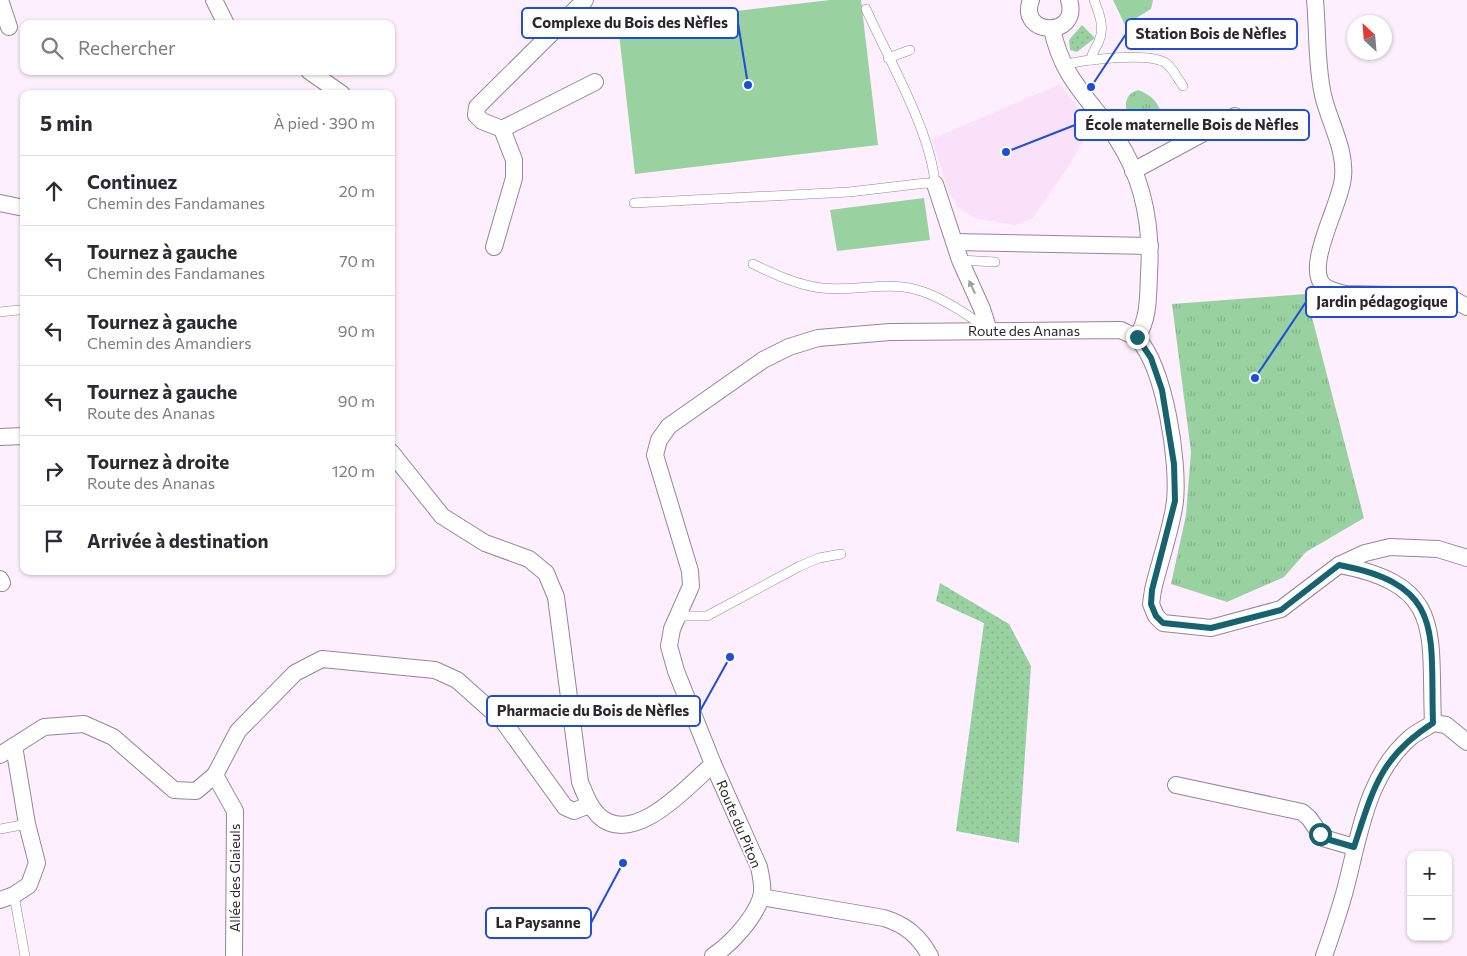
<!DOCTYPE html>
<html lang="fr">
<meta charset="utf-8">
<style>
body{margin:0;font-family:Commissioner,sans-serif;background:#f2f2f3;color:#2b2b33}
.controls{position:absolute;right:15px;bottom:15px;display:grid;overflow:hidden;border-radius:10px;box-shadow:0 1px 4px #0004}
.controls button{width:45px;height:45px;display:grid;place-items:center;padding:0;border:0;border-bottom:1px solid #e1e1e2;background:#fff;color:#2b2b33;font:25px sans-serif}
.compass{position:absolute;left:1347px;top:15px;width:45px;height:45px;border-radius:50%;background:#fff;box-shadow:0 1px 4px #0004;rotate:334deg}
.stop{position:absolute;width:15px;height:15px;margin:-11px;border:4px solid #17626f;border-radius:50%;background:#fff}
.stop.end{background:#17626f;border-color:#fff;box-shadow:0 1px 5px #0008}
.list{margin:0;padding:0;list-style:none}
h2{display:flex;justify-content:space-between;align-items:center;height:65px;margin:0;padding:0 20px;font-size:21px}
h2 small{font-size:16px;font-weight:400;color:#7c7c81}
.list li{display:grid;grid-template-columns:32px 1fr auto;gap:15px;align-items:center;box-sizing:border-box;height:70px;padding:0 20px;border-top:1px solid #e1e1e2}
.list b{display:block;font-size:19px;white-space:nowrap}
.list p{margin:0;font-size:16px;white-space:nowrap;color:#7c7c81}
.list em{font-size:16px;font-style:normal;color:#7c7c81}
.icon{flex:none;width:28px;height:28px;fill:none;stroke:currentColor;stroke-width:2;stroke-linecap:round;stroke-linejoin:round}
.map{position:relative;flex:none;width:1467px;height:956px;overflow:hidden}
.search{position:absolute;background:#fff;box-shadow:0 1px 4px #0004;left:20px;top:20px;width:375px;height:55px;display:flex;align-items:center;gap:12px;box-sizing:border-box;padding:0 18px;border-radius:10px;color:#7c7c81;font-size:19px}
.panel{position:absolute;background:#fff;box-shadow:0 1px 4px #0004;left:20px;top:90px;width:375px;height:485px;border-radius:10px}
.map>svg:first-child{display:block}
.built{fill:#f9e1fa}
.grass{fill:url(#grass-dots)}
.park{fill:url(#park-tufts)}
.pitch{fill:#99d1a1}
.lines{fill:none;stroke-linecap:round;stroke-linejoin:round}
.service-casing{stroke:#968597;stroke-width:10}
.minor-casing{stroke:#968597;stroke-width:18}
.service{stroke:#fff;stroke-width:9}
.minor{stroke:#fff;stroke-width:16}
.oneway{fill:#a09da0}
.route{stroke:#17626f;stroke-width:6}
.labels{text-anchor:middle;stroke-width:4;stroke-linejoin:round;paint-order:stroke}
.street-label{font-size:14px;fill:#2d262d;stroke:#fff}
.leader{fill:none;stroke:#1d4ed8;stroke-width:2}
.callout-dot{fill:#1d4ed8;stroke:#fff;stroke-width:2}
.callout{fill:#fff;stroke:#1d4ed8;stroke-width:2}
.callout-label{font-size:15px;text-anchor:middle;font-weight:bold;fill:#2d262d}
</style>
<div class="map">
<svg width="1467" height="956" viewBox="0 0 1467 956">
<defs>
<pattern id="grass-dots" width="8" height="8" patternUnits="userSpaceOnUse" patternTransform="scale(1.25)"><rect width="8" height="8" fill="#99d1a1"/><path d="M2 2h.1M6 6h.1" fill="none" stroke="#84b38b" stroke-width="1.8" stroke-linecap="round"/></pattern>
<pattern id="park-tufts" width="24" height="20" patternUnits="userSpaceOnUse" patternTransform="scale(1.25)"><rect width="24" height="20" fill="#99d1a1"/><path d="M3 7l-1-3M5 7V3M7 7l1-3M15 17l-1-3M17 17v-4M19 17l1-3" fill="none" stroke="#84b38b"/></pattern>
</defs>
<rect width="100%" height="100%" fill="#feefff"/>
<polygon class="built" points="1060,84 1091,127 1069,166 1032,219 1016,225 977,219 958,208 948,191 932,139"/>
<g class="grass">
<polygon points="1082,25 1095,38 1077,52 1070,50 1069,40"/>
<polygon points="940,583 1009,624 1031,666 1019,843 956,831 984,623 936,601"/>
</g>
<g class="park">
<path d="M1138 90C1156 96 1166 112 1161 131L1153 136 1136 130C1128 118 1117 97 1138 90Z"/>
<polygon points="1306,294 1364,518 1306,552 1284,577 1227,602 1171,584 1186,515 1191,452 1172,304"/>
</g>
<g class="pitch">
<polygon points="830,0 861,0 878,145 635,174 618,25"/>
<polygon points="1113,0 1153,0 1151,9 1125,25"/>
<polygon points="924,198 930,240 837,251 830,210"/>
</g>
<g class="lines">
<defs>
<g id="service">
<polyline points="888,58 910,50"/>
<path d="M1091 60C1092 51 1096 49 1099 41 1105 27 1099 13 1094 0"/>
<path d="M1063 65C1082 60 1152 51 1167 64 1173 69 1178 79 1183 86"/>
<path d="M634 203 849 192 926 183 935 184C931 132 888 58 866 9"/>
<polyline points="960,260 995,262"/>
<path d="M753 264C776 275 797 285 822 288 855 292 889 280 921 291 945 299 967 314 987 329"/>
<polyline points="0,312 18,310"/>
<polyline points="678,616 707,616 800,566 819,558 841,554"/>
<polyline points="0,829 27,824"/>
<polyline points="14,895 25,956"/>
</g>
<g id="minor">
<polyline points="0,0 9,27"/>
<polyline points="214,0 226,24"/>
<polyline points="585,0 477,107 476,115 482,121 502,129 595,82"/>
<path d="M1031 0C1017 36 1081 39 1069 0"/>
<path d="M1315 0C1318 32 1316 64 1323 95 1329 122 1346 149 1343 177 1342 202 1303 267 1324 286 1330 291 1338 292 1345 294L1440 296 1451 298 1467 307"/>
<path d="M1052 29C1063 81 1090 98 1117 139 1144 180 1152 228 1149 275 1148 296 1149 319 1137 337"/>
<polyline points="309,71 342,94"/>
<polyline points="1133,171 1235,116"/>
<polyline points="935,184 960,260 982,309 989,331"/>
<polyline points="0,203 24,208"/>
<polyline points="954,242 1150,246"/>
<polyline points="494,247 514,178 514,160 502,129"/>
<polyline points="0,437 24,436"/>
<path d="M391 452 442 516 485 543 529 559 546 573 556 597 580 782C585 794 589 806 599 816 634 848 689 785 713 764"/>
<path d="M1339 565C1446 585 1429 633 1433 723"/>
<polyline points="0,579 2,583"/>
<polyline points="0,755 44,727 84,724 113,737 174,790 196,791 215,775 238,731 295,673 322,659 435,670 457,680 503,721 565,807 574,811 589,805"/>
<polyline points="215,775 235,811 234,956"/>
<polyline points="1176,785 1302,812 1309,818 1323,838 1354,847"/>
<path d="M761 897 884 918C906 925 919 936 930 956"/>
<polyline points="0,900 14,895 29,885 37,863 27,824 14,746"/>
<path d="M713 956C732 943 753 920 761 898 764 888 761 877 759 867L713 764 676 671 669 646 672 629 691 586 690 571 655 455 659 440 669 426 763 360 789 347 818 338 890 332 1121 330C1126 333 1134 335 1138 339 1165 369 1179 461 1175 501 1172 528 1159 563 1153 590L1151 604 1156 616 1163 623 1211 628 1281 609 1339 565 1365 553 1390 547 1438 549 1467 558"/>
<path d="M1324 956C1331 936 1338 915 1344 894 1359 840 1365 776 1411 737 1417 732 1426 728 1433 723L1446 725 1467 742"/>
</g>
</defs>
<use href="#service" class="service-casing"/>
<use href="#minor" class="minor-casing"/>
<use href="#service" class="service"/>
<use href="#minor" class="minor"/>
</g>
<defs><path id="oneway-solid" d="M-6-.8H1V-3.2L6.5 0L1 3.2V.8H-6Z" transform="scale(1.25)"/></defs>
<use class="oneway" href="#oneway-solid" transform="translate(972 287) rotate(-115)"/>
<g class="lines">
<path class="route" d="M1137 337 1151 358 1162 390 1174 464 1175 501 1152 590 1151 604 1156 616 1163 623 1211 628 1281 610 1339 565C1446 585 1430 633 1433 723 1380 757 1373 789 1354 847L1323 838 1320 834"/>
</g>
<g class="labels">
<g class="street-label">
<text x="1024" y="336">Route des Ananas</text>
<text transform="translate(739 824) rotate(67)" y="5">Route du Piton</text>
<text transform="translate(235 878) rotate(-90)" y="5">Allée des Glaieuls</text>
</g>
</g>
<path class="leader" d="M748 85L738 23M1091 87L1126 34M1006 152L1075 125M1255 378L1306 302M730 657L700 711M623 863L591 923"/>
<g class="callout-dot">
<circle cx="748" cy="85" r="5"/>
<circle cx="1091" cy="87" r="5"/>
<circle cx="1006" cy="152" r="5"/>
<circle cx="1255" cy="378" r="5"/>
<circle cx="730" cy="657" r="5"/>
<circle cx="623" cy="863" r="5"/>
</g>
<g class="callout">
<rect x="522" y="8" width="216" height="30" rx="5"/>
<rect x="1126" y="19" width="171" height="30" rx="5"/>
<rect x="1075" y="110" width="234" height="30" rx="5"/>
<rect x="1306" y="287" width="151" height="30" rx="5"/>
<rect x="487" y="696" width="213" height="30" rx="5"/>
<rect x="486" y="908" width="105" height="30" rx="5"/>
</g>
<g class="callout-label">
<text x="630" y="28">Complexe du Bois des Nèfles</text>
<text x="1211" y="39">Station Bois de Nèfles</text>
<text x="1192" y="130">École maternelle Bois de Nèfles</text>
<text x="1382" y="307">Jardin pédagogique</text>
<text x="593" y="716">Pharmacie du Bois de Nèfles</text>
<text x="538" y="928">La Paysanne</text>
</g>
</svg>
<div class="controls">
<button>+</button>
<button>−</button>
</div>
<svg class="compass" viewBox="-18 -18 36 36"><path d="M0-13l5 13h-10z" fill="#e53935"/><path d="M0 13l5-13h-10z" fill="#7c7c81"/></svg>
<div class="stop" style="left:1320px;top:834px"></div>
<div class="stop end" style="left:1137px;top:337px"></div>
<div class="search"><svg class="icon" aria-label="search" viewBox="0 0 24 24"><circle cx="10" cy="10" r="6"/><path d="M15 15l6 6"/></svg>Rechercher</div>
<section class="panel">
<h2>5 min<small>À pied · 390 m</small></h2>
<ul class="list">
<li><svg class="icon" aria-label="ahead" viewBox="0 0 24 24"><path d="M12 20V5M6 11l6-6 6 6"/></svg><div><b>Continuez</b><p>Chemin des Fandamanes</p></div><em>20 m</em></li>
<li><svg class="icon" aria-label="left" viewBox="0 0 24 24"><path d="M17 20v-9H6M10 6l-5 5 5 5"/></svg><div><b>Tournez à gauche</b><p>Chemin des Fandamanes</p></div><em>70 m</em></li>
<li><svg class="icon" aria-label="left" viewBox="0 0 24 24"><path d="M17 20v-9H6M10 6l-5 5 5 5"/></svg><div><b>Tournez à gauche</b><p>Chemin des Amandiers</p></div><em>90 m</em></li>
<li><svg class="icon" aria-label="left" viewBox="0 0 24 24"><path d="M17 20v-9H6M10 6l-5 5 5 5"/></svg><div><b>Tournez à gauche</b><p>Route des Ananas</p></div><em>90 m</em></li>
<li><svg class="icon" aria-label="right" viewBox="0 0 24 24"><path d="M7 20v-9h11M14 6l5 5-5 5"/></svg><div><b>Tournez à droite</b><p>Route des Ananas</p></div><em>120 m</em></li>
<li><svg class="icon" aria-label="arrive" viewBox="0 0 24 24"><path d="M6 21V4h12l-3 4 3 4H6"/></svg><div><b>Arrivée à destination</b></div></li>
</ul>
</section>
</div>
